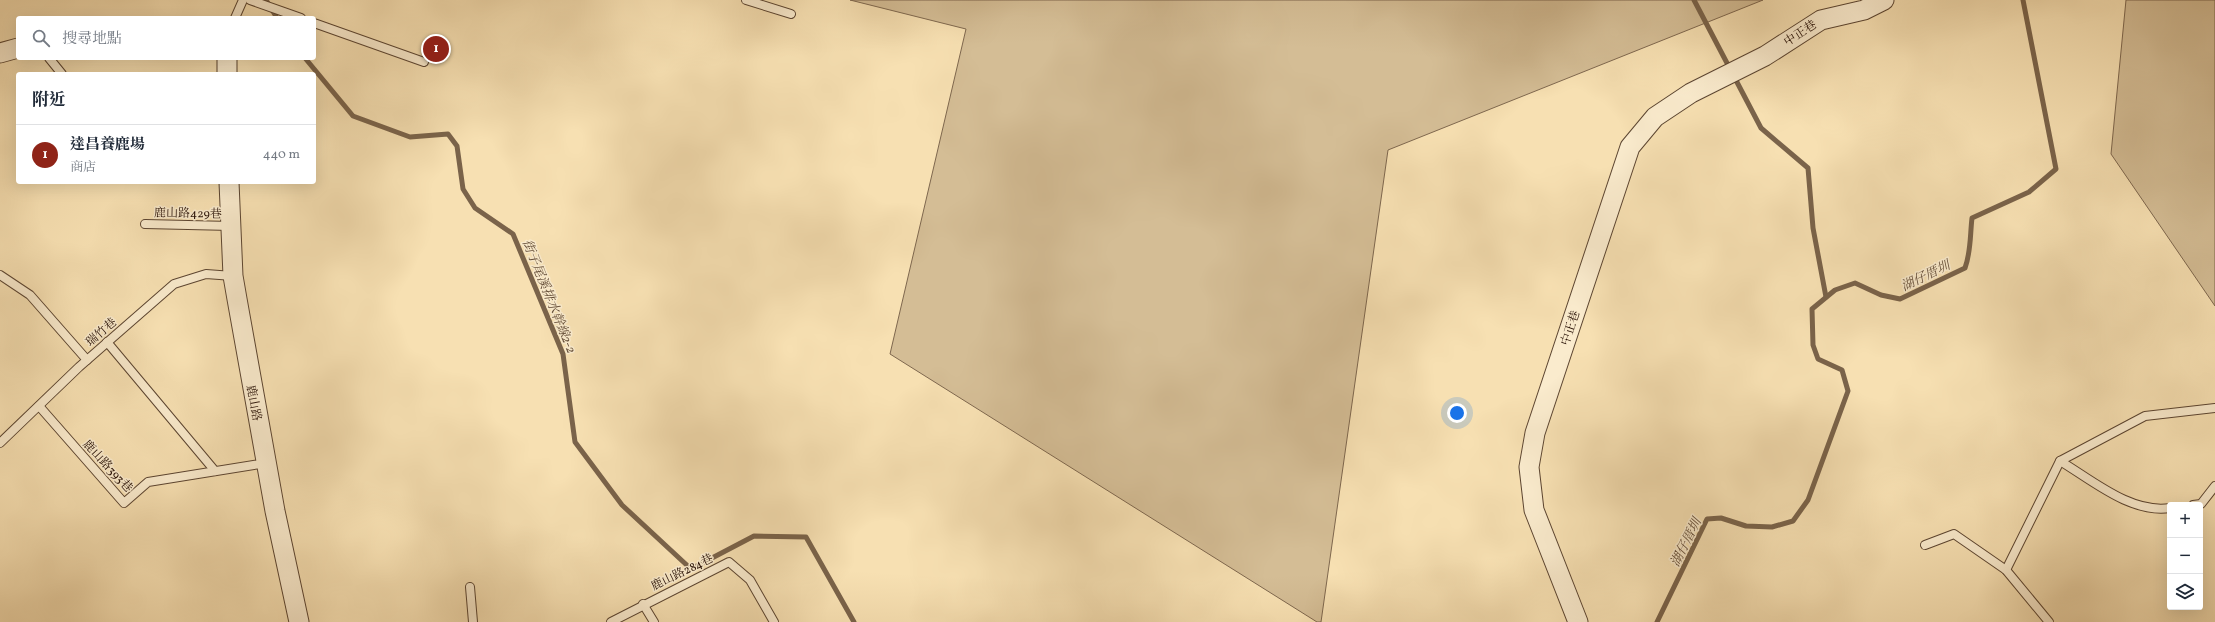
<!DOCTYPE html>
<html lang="zh-TW">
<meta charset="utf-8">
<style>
body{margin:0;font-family:Vollkorn,"Noto Serif TC",serif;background:#f2f2f3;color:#1f2937}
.controls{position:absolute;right:12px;bottom:12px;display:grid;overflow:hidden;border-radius:4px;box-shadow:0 4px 16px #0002}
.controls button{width:36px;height:36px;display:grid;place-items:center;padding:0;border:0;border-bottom:1px solid #e0e1e3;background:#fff;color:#1f2937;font:20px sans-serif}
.you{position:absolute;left:1457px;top:413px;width:14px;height:14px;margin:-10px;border:3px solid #fff;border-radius:50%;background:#1a73e8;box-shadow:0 0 0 6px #1a73e833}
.badge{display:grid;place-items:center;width:26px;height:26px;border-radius:50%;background:#8f2418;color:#fff;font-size:13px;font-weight:700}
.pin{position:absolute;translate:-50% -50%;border:2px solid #fff;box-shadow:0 1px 4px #0006}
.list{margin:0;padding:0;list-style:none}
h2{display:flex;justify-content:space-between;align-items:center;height:52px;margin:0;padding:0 16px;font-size:17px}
h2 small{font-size:13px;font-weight:400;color:#747a83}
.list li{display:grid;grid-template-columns:26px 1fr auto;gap:12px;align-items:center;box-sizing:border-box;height:60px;padding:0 16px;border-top:1px solid #e0e1e3}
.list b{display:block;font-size:15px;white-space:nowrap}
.list p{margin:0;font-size:13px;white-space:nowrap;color:#747a83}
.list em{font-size:13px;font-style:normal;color:#747a83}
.icon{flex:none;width:22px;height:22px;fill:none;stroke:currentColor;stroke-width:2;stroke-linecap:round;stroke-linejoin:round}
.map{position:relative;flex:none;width:2215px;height:622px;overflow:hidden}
.search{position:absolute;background:#fff;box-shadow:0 4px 16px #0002;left:16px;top:16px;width:300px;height:44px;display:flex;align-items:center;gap:10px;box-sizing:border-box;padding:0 14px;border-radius:4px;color:#747a83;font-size:15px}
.panel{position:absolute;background:#fff;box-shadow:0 4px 16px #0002;left:16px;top:72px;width:300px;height:112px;border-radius:4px}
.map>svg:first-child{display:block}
.green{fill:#d4bd95;stroke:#7e674e}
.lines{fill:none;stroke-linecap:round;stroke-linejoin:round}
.stream{stroke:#7a634a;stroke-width:5}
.service-casing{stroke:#5c4531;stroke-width:10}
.tertiary-casing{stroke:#5c4531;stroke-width:21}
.service{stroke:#faebcd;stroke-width:8}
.tertiary{stroke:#faebcd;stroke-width:19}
.labels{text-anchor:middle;stroke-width:3;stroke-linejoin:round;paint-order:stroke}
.street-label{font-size:12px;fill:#281106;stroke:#faebcd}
.water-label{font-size:13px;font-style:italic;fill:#664f39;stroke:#faebcd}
</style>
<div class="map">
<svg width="2215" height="622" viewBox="0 0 2215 622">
<rect width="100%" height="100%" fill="#f7e0b2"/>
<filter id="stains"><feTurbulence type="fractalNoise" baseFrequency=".005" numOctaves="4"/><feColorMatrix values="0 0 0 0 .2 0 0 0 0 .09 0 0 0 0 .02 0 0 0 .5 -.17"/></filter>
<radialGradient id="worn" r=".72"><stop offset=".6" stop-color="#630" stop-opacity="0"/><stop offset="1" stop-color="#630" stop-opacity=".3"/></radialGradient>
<g class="green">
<polygon points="850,0 1763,0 1388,150 1321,622 1317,622 890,354 966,29"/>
<polygon points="2126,0 2215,0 2215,306 2111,154"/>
</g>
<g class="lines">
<g class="stream">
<polyline points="266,0 277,18"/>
<polyline points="1694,0 1761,128 1808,168 1813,228 1826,297"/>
<polyline points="305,58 353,116 410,137 448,134 457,146 463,189 475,208 513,234 563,354 575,442 622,505 691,569 754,536 806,537 854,622"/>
<path d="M1657 622 1707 519 1721 518 1746 526 1772 527 1793 521 1808 500 1848 391 1842 370 1818 359 1813 345 1812 309 1835 290 1855 283 1881 295 1900 299 1965 268C1971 252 1970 235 1972 218L2029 192 2056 169 2023 0"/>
</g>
<defs>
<g id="service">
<polyline points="250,0 301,18"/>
<polyline points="746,0 791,14"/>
<polyline points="235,18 243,0"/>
<polyline points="314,23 424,62"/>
<polyline points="49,58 62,74"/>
<polyline points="145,224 231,226"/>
<polyline points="0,275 30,295 87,360"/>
<polyline points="107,342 215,471"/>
<polyline points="39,406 124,503 148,482 266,463"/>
<polyline points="0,443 79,367 174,284 206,274 233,276"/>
<path d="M2060 461C2092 480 2131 514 2170 508"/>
<polyline points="2193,505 2201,504 2215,486"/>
<polyline points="1925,545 1954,534 2006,570 2049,622"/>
<polyline points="2006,570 2060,461 2145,416 2215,408"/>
<polyline points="470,587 473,622"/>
<polyline points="643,604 654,622"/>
<polyline points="611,622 729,562 750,580 774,622"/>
</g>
<g id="tertiary">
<polyline points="0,53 18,48"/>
<polyline points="227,58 227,74"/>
<polyline points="229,182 233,276 237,299 275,511 299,622"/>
<polyline points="1578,622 1534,510 1529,467 1535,433 1630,147 1655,117 1691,93 1765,56 1821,20 1864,10 1884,0"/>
</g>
</defs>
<use href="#service" class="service-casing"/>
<use href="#tertiary" class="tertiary-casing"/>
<use href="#service" class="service"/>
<use href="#tertiary" class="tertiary"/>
</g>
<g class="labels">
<g class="street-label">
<text transform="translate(1800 33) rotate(-33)" y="4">中正巷</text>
<text transform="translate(188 213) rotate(1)" y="4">鹿山路429巷</text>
<text transform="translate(1570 328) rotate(-72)" y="4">中正巷</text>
<text transform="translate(101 332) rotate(-41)" y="4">瑞竹巷</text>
<text transform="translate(254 403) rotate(79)" y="4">鹿山路</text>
<text transform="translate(108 466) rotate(47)" y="4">鹿山路393巷</text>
<text transform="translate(682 572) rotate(-26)" y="4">鹿山路284巷</text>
</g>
<g class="water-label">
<text transform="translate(1925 275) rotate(-26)" y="5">湖仔厝圳</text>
<text transform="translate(550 296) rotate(68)" y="5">街子尾溪排水幹線2-2</text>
<text transform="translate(1685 542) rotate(-63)" y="5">湖仔厝圳</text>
</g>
</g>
<rect width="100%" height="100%" filter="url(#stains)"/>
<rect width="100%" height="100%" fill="url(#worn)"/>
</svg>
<div class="controls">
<button>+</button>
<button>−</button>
<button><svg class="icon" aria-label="layers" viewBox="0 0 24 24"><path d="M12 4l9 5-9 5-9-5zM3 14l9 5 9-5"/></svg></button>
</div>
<div class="you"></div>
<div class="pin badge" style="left:436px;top:49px">1</div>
<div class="search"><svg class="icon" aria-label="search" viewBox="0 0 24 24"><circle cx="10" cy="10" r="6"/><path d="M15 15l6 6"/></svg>搜尋地點</div>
<section class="panel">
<h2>附近<small></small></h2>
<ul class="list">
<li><span class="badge">1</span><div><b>達昌養鹿場</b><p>商店</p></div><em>440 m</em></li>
</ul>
</section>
</div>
